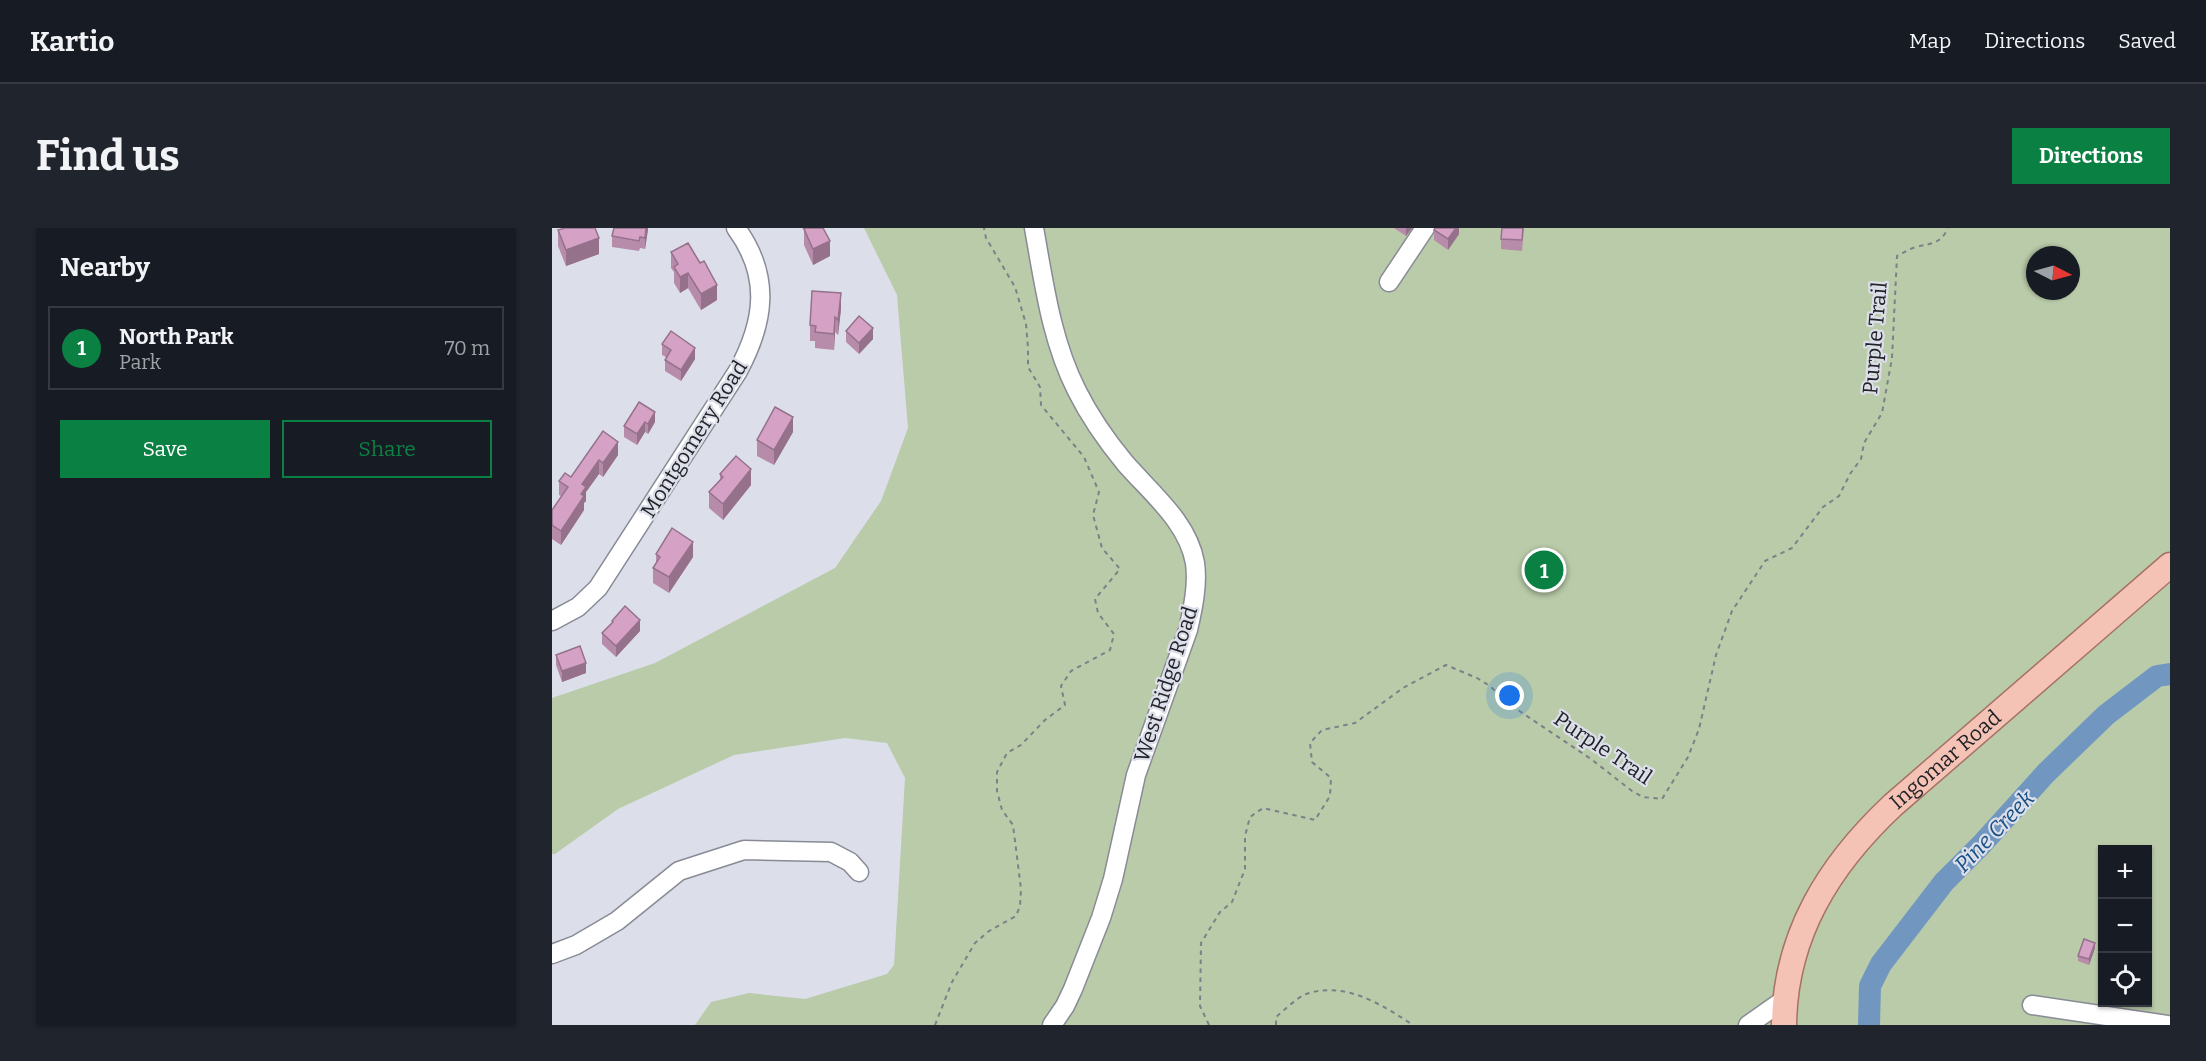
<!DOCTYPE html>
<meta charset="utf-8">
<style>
body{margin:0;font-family:Bitter,serif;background:#20242c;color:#f1f3f6}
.controls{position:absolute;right:18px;bottom:18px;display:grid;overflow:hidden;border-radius:0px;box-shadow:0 2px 4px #0004}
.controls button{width:54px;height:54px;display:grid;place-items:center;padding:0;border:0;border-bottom:2px solid #363941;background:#171b24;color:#f1f3f6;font:30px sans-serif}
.compass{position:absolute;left:1474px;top:18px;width:54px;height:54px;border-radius:50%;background:#171b24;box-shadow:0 2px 4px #0004;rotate:96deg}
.you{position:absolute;left:958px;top:468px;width:21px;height:21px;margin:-15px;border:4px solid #fff;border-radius:50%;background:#1a73e8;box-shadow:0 0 0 9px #1a73e833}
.badge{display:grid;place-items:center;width:39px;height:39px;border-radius:50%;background:#0b8043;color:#fff;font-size:20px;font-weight:700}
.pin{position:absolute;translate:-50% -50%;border:3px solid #fff;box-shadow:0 2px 6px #0006}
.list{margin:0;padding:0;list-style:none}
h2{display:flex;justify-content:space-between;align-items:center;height:78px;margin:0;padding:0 24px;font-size:26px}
h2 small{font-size:20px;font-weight:400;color:#9ea1a6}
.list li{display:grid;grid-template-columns:39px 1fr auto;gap:18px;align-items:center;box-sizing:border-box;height:84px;margin:0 12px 12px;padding:0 12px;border:2px solid #363941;border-radius:0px}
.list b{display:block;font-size:22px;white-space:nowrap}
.list p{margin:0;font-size:20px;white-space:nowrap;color:#9ea1a6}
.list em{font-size:20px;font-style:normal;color:#9ea1a6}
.actions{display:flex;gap:12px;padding:18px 24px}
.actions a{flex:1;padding:14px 0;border:2px solid #0b8043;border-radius:0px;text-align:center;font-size:21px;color:#0b8043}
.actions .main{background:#0b8043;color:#fff}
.icon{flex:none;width:33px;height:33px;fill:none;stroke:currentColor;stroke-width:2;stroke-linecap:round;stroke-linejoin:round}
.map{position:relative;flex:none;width:1618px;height:797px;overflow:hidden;border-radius:0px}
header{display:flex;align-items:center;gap:36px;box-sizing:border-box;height:84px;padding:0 30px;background:#171b24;border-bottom:2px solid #363941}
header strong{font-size:28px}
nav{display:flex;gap:33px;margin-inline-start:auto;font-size:21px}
.intro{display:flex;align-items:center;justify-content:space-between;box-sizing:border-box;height:144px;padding:0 36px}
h1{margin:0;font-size:42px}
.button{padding:15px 27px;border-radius:0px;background:#0b8043;color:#fff;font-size:21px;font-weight:700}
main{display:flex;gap:36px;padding:0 36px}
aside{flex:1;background:#171b24;border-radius:0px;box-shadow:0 2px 4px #0004}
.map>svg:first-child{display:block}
.green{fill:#b9cba9;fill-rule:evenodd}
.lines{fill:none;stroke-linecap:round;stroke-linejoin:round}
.river{stroke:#7197c1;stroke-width:22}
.minor-casing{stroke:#888b95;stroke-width:21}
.major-casing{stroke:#a77165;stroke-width:27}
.path{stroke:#7e8088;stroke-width:2;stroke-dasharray:4.5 4.5;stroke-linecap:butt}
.minor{stroke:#fff;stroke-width:18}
.major{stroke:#f5c3b6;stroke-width:24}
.wall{fill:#b78baa}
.shaded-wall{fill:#95718b}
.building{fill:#d5a2c6;stroke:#95718b;stroke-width:1.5}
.labels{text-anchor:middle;stroke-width:4.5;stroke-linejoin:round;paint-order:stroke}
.street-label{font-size:21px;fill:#222327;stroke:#dcdfea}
.water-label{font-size:22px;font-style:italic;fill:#164f85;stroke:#dcdfea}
</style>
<header>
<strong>Kartio</strong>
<nav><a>Map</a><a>Directions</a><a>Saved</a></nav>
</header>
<div class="intro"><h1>Find us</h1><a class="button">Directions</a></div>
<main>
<aside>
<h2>Nearby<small></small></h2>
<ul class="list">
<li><span class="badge">1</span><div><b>North Park</b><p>Park</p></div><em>70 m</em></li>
</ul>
<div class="actions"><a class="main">Save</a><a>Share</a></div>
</aside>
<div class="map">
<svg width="1618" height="797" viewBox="0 0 1618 797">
<rect width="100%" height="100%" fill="#dcdfea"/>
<path class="green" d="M312 0H1618V797H143L159 774 197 765 253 771 335 746 342 737 353 550 335 515 293 510 182 527 66 581 3 626H0V470L103 435 283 340 329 273 356 200 345 67ZM1483 27H1519V63H1483ZM1550 622H1596V774H1550Z"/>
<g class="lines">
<polyline class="river" points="1317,797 1318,758 1329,736 1392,654 1429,617 1494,545 1554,487 1605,448 1618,446"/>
<defs>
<g id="minor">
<path d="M482 0C492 55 499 112 525 163 538 189 554 212 573 235 599 265 636 294 643 335 646 357 641 380 636 402L584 547 561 651 549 690 521 761 513 778 500 797"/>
<polyline points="837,54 873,0"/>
<path d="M0 393 26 379 46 360 186 143C213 93 219 48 184 0"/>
<polyline points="0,726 24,717 65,693 127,643 192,622 279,624 298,634 307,644"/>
<polyline points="1480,777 1615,797"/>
<polyline points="1196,797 1233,771"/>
</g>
<g id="major">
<path id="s1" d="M1232 797C1233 707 1277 637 1341 577L1618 337"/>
</g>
</defs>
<use href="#minor" class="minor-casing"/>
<use href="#major" class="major-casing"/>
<g class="path">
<polyline points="383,797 400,754 423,715 437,703 464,688 468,678 469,661 461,597 450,582 445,563 445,544 455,525 469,517 493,492 513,477 509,458 519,443 558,422 562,406 546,385 543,371 568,341 550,320 541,287 547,264 532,229 489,177 488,159 476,139 476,120 474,96 463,59 434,10 432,0"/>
<path d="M657 797 648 778 649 715 668 684 680 674 693 641V608L698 589 711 580 763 592 778 568 779 550 760 534 758 515 770 502 803 495 851 460 894 437 925 450 938 458 954 474 1039 531 1080 563 1091 569 1110 571 1136 529 1147 501 1164 427 1180 383 1213 333 1240 320 1271 279 1287 268 1298 246 1309 231 1312 215 1330 185 1340 130 1345 28C1351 25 1357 21 1364 19 1379 15 1388 17 1396 0"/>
<path d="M724 797V789C733 782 744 770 754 766 793 753 829 776 861 797"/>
</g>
<use href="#minor" class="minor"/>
<use href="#major" class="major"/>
</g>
<g class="wall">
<polygon points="96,0 93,21 88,20 87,23 60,19 60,8"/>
<polygon points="250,0 271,0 278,28 261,37 252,17 252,2"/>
<polygon points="842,0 860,0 854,8"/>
<polygon points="907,0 907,6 896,22 882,12 882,2"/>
<polygon points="972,0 970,23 949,21 949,11"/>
<polygon points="6,2 47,26 14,38 6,18"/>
<polygon points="119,24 165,72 149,82 136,60 128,65 122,55 122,44 119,40"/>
<polygon points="289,81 286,107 283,104 282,122 263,120 263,113 258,113 258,97"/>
<polygon points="294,103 321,111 307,126 294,114"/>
<polygon points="110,116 143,131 129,153 113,143 113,132 114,129 110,127"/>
<polygon points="87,174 103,194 96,206 93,204 85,217 72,209 72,198"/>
<polygon points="51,203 66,227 51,249 47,246 34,264 34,273 32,275 32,282 9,317 0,311 0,282 9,268 7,267 7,253 19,249"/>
<polygon points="241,204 222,237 205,228 205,212"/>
<polygon points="168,246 199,257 171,292 157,280 157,264 168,252"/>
<polygon points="104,326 141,329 117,365 101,355 101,340 104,335"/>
<polygon points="60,393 88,403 64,429 50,416 50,405 60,395"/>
<polygon points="4,427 34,445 10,454 4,437"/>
<polygon points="1543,720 1537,737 1526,733 1526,728"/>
</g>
<g class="shaded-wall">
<polygon points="94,0 96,0 96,2 93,21 93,10"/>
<polygon points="854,0 860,0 854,8"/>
<polygon points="904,0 907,0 907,6 896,22 896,11"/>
<polygon points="47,10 47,26 14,38 14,22"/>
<polygon points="278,13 278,28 261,37 261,21"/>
<polygon points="136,45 136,60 128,65 128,49"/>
<polygon points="165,57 165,72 149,82 149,66"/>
<polygon points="289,65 289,81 286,107 286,92"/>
<polygon points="283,89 283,104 282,122 282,106"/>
<polygon points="321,100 321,111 307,126 307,115"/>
<polygon points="143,120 143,131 129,153 129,142"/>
<polygon points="103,184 103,194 96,206 96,196"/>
<polygon points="241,189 241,204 222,237 222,222"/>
<polygon points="93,194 93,204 85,217 85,206"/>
<polygon points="66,214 66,227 51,249 51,235"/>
<polygon points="47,232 47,246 34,264 34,273 32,275 32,282 9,317 9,303 30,256"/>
<polygon points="199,241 199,257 171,292 171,276"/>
<polygon points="141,314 141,329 117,365 117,349"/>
<polygon points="88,392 88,403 64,429 64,418"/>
<polygon points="34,435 34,445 10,454 10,443"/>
<polygon points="1543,715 1543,720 1537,737 1537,731"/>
</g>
<g class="building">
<polygon points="13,0 43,0 47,10 14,22 6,2"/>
<polygon points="62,0 94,0 93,10 88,9 87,13 60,8"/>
<polygon points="254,0 271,0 278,13 261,21 252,1"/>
<polygon points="883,0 904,0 896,11 882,2"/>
<polygon points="950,0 971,0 970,12 949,11"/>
<polygon points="136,15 148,35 152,33 165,57 149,66 136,45 128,49 122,39 126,36 119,24"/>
<polygon points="260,63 289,65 286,92 283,89 282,106 263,104 264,98 258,97"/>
<polygon points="307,88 321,100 307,115 294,103"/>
<polygon points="119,103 143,120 129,142 113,132 119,122 110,116"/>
<polygon points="87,174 103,184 96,196 93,194 85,206 72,198"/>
<polygon points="223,179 241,189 222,222 205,212"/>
<polygon points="51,203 66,214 51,235 47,232 30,256 34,259 29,266 32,268 9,303 0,297 0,282 16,259 7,253 13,245 19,249"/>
<polygon points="184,228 199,241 171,276 157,264 171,249 168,246"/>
<polygon points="120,300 141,314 117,349 101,340 108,329 104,326"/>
<polygon points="73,378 88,392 64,418 50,405 61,394 60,393"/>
<polygon points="28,418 34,435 10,443 4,427"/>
<polygon points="1532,711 1543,715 1537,731 1526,728"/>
</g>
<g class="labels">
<g class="street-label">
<text transform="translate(1323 110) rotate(-85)" y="7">Purple Trail</text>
<text transform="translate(142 211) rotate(-58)" y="7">Montgomery Road</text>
<text transform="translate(614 456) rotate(-72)" y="7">West Ridge Road</text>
<text transform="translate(1051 520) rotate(34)" y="7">Purple Trail</text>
<text dy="7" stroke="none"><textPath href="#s1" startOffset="322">Ingomar Road</textPath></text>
</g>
<g class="water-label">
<text transform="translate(1442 603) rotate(-46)" y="8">Pine Creek</text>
</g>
</g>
</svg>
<div class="controls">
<button>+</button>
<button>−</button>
<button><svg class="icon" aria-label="locate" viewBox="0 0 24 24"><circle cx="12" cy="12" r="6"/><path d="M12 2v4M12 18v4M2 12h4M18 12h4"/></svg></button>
</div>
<svg class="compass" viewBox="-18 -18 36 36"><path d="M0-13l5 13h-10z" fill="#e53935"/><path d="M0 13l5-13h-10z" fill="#9ea1a6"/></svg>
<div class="you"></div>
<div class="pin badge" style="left:992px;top:342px">1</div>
</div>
</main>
